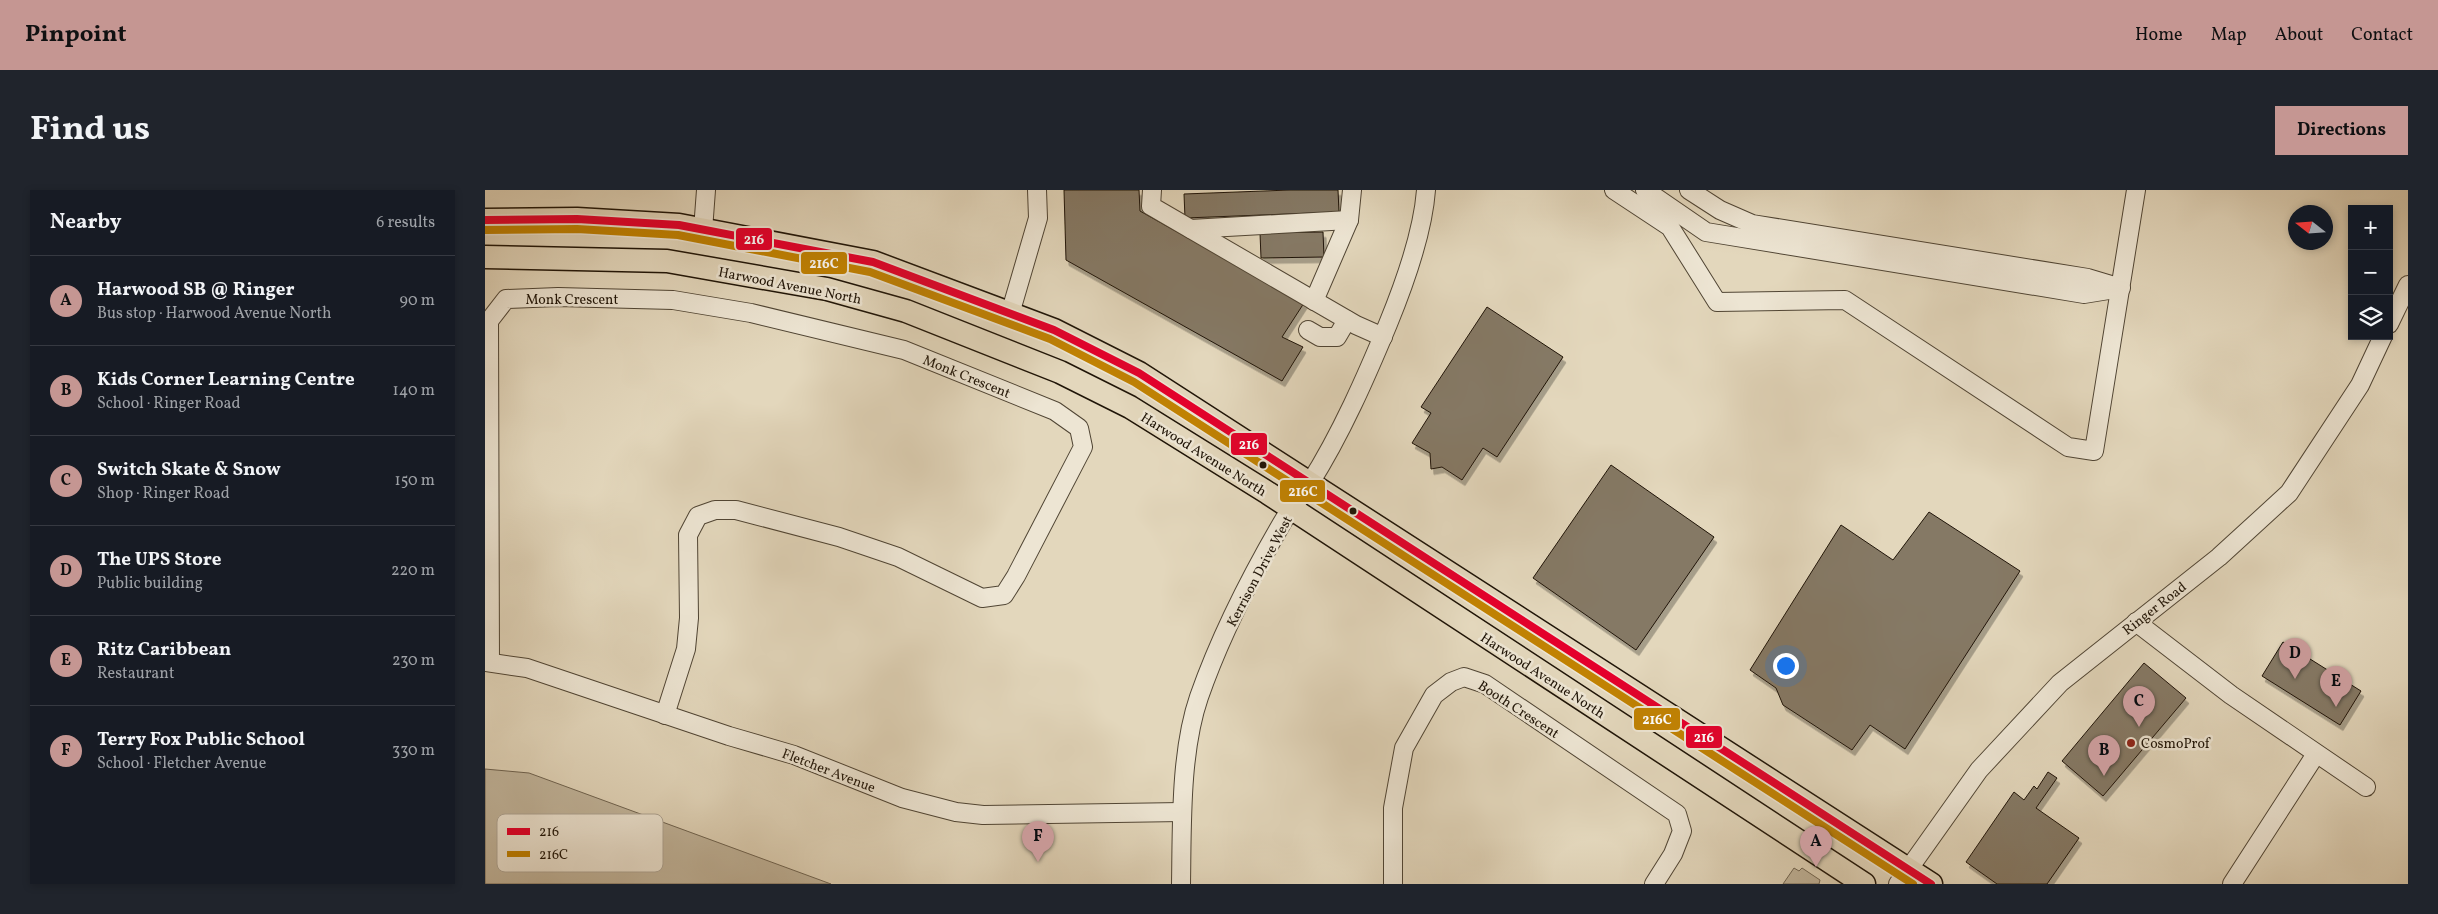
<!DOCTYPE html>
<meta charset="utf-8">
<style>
body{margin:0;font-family:Vollkorn,serif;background:#20242c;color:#f1f3f6}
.controls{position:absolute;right:15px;top:15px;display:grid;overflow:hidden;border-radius:0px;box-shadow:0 2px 8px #0003}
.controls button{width:45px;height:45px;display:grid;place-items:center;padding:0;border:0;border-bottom:1px solid #363941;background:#171b24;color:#f1f3f6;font:25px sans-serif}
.compass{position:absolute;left:1803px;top:15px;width:45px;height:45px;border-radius:50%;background:#171b24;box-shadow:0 2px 8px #0003;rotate:287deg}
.you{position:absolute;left:1300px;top:475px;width:18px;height:18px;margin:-12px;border:4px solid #fff;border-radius:50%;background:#1a73e8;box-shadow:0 0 0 8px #1a73e833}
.badge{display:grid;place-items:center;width:32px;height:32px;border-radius:50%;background:#c59692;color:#111;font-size:16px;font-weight:700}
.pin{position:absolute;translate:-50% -41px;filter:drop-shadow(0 1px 2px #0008)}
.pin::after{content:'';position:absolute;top:26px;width:18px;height:15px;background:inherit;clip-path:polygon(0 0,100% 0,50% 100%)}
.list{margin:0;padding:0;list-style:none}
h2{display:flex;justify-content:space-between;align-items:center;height:65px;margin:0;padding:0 20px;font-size:21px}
h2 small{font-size:16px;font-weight:400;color:#9ea1a6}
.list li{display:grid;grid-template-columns:32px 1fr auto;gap:15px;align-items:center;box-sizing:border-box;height:90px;padding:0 20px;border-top:1px solid #363941}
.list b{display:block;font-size:19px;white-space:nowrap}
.list p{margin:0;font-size:16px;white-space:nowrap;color:#9ea1a6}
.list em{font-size:16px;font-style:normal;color:#9ea1a6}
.icon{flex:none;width:28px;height:28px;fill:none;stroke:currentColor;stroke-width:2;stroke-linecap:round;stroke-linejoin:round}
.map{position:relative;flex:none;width:1923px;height:694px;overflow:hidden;border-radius:0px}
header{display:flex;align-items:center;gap:30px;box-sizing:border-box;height:70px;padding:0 25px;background:#c59692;color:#111}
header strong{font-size:24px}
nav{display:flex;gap:28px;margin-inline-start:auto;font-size:18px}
.intro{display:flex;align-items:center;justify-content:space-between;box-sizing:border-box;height:120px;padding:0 30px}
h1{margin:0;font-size:35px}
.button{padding:12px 22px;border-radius:0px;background:#c59692;color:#111;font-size:18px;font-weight:700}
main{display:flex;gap:30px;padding:0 30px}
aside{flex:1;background:#171b24;border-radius:0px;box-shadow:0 2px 8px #0003}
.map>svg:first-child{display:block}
.green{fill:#c2b69d;stroke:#706552}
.building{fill:#857965;stroke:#1f1407;filter:url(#shadow)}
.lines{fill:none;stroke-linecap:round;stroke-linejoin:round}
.minor-casing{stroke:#504534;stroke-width:20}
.major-casing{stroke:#1f1407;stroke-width:25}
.minor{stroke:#ede5d3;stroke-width:18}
.major{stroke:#e3d7bc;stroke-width:22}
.bus-1-casing{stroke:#ede5d3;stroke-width:11}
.bus-2-casing{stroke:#ede5d3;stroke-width:11}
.bus-1{stroke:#e4002b;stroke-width:8}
.bus-2{stroke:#c18202;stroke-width:8}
.bus-dot{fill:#1f1407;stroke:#ede5d3;stroke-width:2}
.poi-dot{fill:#8f2418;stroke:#ede5d3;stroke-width:2}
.labels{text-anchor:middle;stroke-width:5;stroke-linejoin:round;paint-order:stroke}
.street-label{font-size:14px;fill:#1f1407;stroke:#ede5d3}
.poi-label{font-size:14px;fill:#1f1407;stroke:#ede5d3;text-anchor:start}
.key{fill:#ede5d3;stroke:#afa696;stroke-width:1}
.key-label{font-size:14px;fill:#1f1407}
.line-badge{stroke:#ede5d3;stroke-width:2}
.badge-label{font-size:14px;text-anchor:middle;font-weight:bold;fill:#fff}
</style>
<header>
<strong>Pinpoint</strong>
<nav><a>Home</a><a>Map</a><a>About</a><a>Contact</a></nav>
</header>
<div class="intro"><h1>Find us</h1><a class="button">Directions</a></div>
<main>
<aside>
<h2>Nearby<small>6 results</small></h2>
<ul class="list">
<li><span class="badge">A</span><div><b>Harwood SB @ Ringer</b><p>Bus stop · Harwood Avenue North</p></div><em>90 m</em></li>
<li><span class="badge">B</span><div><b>Kids Corner Learning Centre</b><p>School · Ringer Road</p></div><em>140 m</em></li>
<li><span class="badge">C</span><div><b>Switch Skate &amp; Snow</b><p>Shop · Ringer Road</p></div><em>150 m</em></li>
<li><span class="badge">D</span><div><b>The UPS Store</b><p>Public building</p></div><em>220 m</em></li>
<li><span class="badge">E</span><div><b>Ritz Caribbean</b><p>Restaurant</p></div><em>230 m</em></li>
<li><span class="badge">F</span><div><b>Terry Fox Public School</b><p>School · Fletcher Avenue</p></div><em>330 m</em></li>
</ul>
</aside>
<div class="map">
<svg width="1923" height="694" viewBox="0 0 1923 694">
<defs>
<filter id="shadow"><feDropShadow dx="3" dy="5.5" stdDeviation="0" flood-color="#0004"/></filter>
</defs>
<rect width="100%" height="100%" fill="#e3d7bc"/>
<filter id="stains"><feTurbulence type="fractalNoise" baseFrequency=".004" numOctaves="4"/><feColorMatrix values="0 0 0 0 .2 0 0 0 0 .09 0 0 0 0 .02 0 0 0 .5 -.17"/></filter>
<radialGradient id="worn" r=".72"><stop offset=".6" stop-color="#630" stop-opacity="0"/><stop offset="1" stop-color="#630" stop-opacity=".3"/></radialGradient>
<g class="green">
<polygon points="0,579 44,583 346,694 0,694"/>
<polygon points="1309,678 1314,681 1317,678 1335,690 1334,694 1298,694"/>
</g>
<g class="building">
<polygon points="579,0 654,0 655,21 819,113 797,147 818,157 797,191 581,70"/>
<polygon points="805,0 853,0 854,22 700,28 699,4"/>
<polygon points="838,42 839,67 776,68 775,43"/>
<polygon points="1002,117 1078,167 1012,267 998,258 977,290 957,277 946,279 945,263 927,253 946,223 936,217"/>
<polygon points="1126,275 1229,347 1151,460 1048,388"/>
<polygon points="1444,322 1535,381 1420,559 1385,535 1367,560 1298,515 1291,498 1265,480 1356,335 1408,370"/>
<polygon points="1798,452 1876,501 1855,535 1777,486"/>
<polygon points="1659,473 1701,508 1618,606 1577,571"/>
<polygon points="1563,582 1572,588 1551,618 1594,648 1562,694 1512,694 1481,672 1529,602 1539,610 1549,596 1552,599"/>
</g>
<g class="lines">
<defs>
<g id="minor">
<polyline points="667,0 666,16 871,135 898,147"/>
<polyline points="1129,0 1185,37 1232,112 1360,110 1583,257 1609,261 1651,0"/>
<polyline points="1160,0 1221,42 1599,104 1636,98"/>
<polyline points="1204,0 1235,20 1267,34 1603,88 1633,97"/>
<polyline points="706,39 864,30"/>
<polyline points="218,40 221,0"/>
<polyline points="829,111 864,30 867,0"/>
<polyline points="525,124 553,28 552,0"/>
<polyline points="1904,134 1923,95"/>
<polyline points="823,140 835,147 852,147 862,130"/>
<polyline points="1651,432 1746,505 1881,597"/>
<polyline points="0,472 42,478 244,546 309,565 417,608 471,622 498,625 697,622"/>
<polyline points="5,472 4,131 21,109 73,107 188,110 266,123 419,160 570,221 594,238 598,257 531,386 519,405 497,408 413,367 354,347 251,320 230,320 213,326 203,345 204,428 201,459 180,525"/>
<path d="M696 694C697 636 695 562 714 507 735 447 765 388 797 333 805 319 816 307 825 293 856 244 881 187 903 134 919 95 938 41 941 0"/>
<polyline points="908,694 908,618 919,558 949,505 966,492 979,487 1000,494 1192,624 1197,641 1188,664 1169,694"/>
<polyline points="1413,694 1494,580 1575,493 1734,367 1804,303 1875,195 1898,146"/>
<polyline points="1747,694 1831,564"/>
</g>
<g id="major">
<polyline points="0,30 92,29 194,35 388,72 569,140 654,183 1446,694"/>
<polyline points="0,67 182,71 342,99 421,121 575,182 645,217 783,303 1379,694"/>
</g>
</defs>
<use href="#minor" class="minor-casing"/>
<use href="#major" class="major-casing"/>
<use href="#minor" class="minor"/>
<use href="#major" class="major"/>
<defs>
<polyline id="bus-1" points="0,30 92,29 194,35 388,72 569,140 654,183 1446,694"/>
<polyline id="bus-2" points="0,40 92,39 193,45 385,82 565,149 649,192 1428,694"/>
</defs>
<use href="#bus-1" class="bus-1-casing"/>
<use href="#bus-2" class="bus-2-casing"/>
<use href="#bus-1" class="bus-1"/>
<use href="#bus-2" class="bus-2"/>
</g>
<g class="bus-dot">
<circle cx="778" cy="275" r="4.5"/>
<circle cx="868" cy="321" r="4.5"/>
</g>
<circle class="poi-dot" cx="1646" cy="553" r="5"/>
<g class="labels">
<g class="street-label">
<text transform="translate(305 95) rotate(11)" y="5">Harwood Avenue North</text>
<text x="87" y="114">Monk Crescent</text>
<text transform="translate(482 186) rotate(22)" y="5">Monk Crescent</text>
<text transform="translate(719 264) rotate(32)" y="5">Harwood Avenue North</text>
<text transform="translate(774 381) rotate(-62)" y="5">Kerrison Drive West</text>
<text transform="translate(1669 418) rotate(-38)" y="5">Ringer Road</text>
<text transform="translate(1058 485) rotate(33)" y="5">Harwood Avenue North</text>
<text transform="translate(1034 519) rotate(33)" y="5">Booth Crescent</text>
<text transform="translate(344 580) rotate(21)" y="5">Fletcher Avenue</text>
</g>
<g class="poi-label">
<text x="1656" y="558">CosmoProf</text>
</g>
</g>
<rect x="12" y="624" width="166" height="58" rx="8" class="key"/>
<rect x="22" y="638" width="23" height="7" fill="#e4002b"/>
<rect x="22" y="661" width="23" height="6" fill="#c18202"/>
<g class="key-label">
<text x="54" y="646">216</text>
<text x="54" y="669">216C</text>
</g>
<g class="line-badge">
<rect x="250" y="37" width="38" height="24" rx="5" fill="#e4002b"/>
<rect x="315" y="61" width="48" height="24" rx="5" fill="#c18202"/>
<rect x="745" y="242" width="38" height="24" rx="5" fill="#e4002b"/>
<rect x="794" y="289" width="47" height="24" rx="5" fill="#c18202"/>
<rect x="1148" y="517" width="48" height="24" rx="5" fill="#c18202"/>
<rect x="1200" y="535" width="38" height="24" rx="5" fill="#e4002b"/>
</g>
<g class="badge-label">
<text x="269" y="54">216</text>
<text x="339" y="78">216C</text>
<text x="764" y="259">216</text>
<text x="818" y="306">216C</text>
<text x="1172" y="534">216C</text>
<text x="1219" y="552">216</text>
</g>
<rect width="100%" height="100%" filter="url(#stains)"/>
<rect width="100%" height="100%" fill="url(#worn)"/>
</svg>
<div class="controls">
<button>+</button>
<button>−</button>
<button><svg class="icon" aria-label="layers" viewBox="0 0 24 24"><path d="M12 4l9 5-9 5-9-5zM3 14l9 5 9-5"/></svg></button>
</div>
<svg class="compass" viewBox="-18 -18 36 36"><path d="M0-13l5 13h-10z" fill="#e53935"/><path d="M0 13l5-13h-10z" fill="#9ea1a6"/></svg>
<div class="you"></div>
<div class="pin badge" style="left:1331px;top:677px">A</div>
<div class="pin badge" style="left:1619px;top:586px">B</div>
<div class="pin badge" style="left:1654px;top:537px">C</div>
<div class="pin badge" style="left:1810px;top:489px">D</div>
<div class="pin badge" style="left:1851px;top:517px">E</div>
<div class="pin badge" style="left:553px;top:672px">F</div>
</div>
</main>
